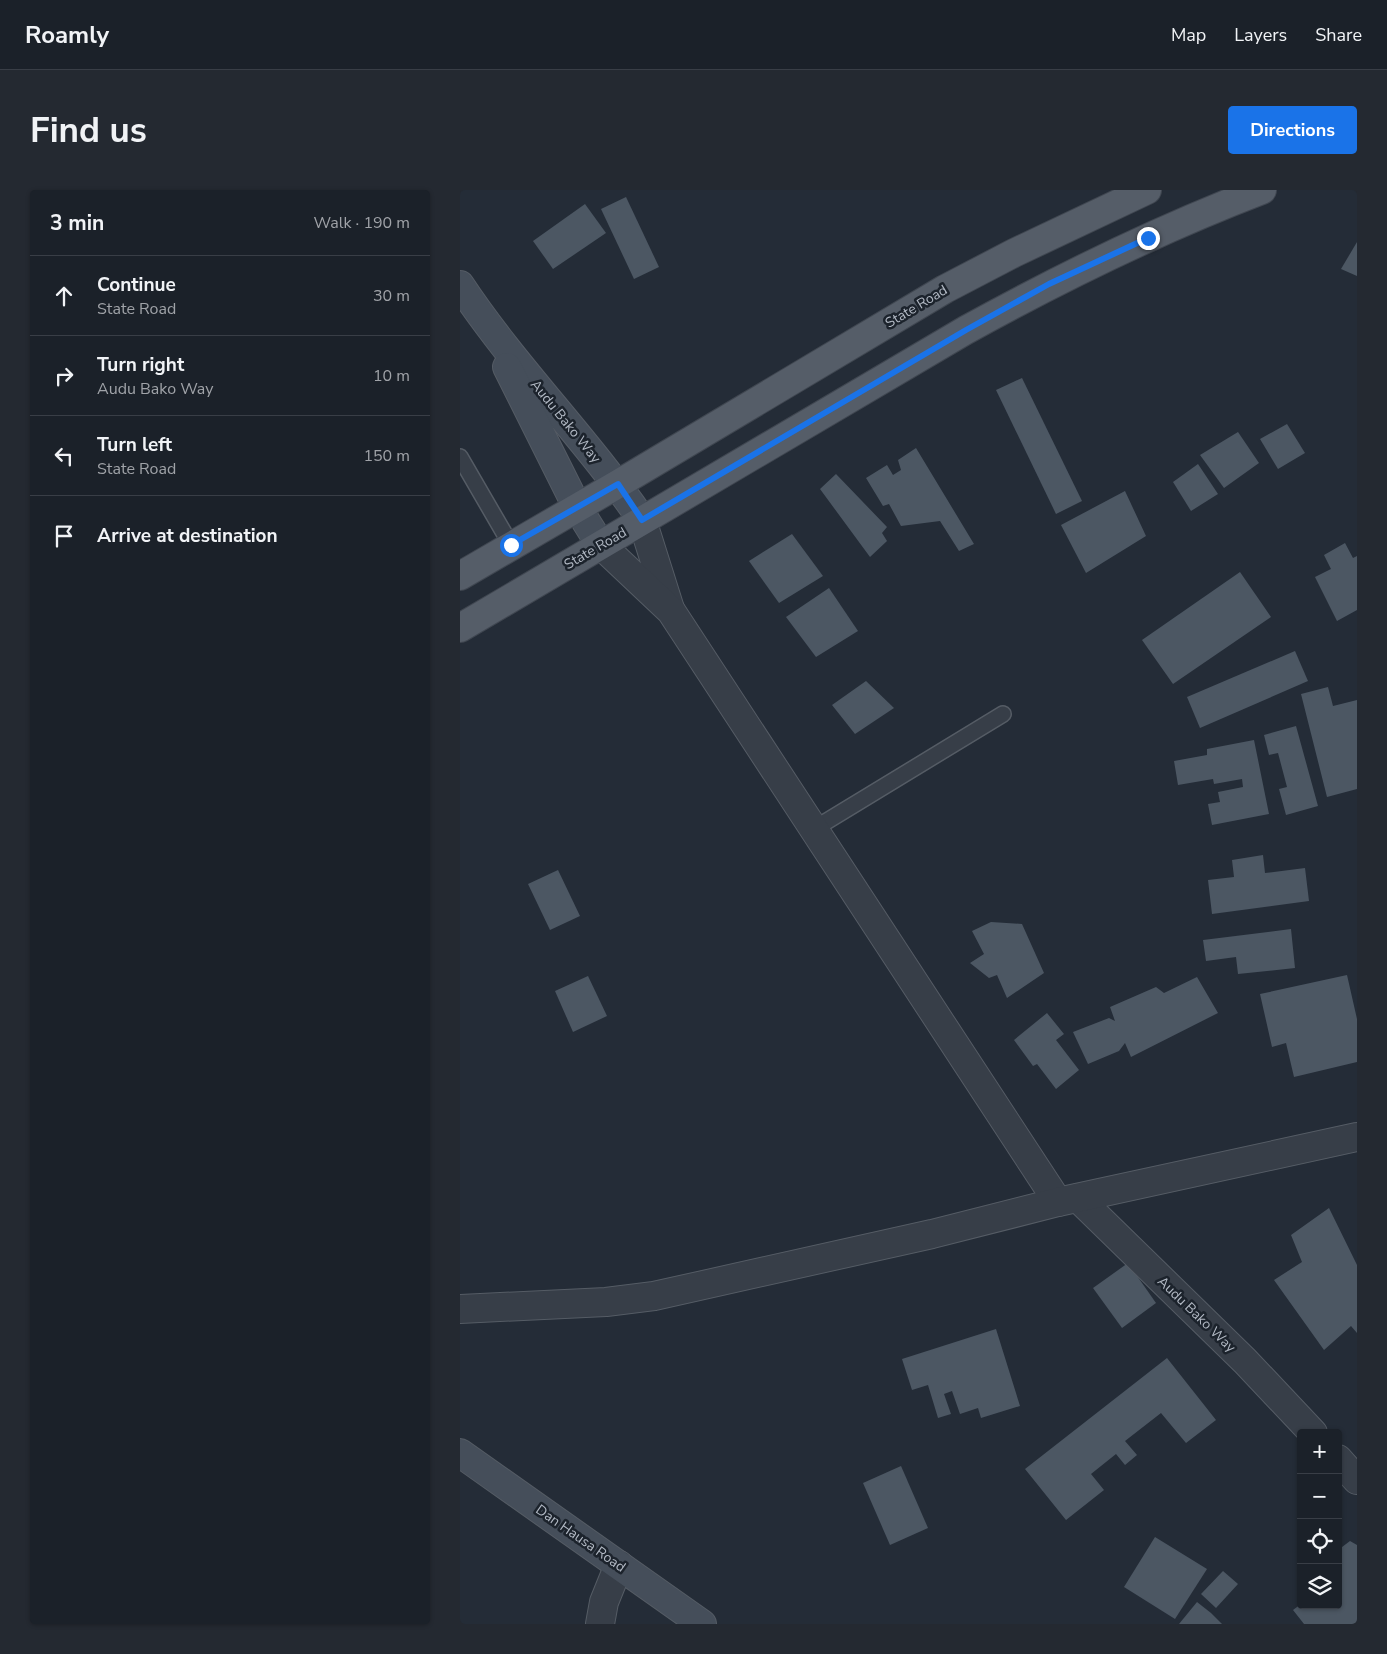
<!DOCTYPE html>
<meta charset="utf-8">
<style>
body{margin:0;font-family:"Nunito Sans",sans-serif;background:#242931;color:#f1f3f6}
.controls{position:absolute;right:15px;bottom:15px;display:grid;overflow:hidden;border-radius:5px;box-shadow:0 1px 4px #0004}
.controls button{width:45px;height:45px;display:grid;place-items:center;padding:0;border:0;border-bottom:1px solid #393e46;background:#1b2129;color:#f1f3f6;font:25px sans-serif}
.stop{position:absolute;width:15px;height:15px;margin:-11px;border:4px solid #1a73e8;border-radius:50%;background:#fff}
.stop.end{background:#1a73e8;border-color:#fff;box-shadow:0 1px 5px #0008}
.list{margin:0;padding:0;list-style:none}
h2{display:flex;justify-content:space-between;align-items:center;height:65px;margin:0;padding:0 20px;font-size:21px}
h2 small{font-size:16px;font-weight:400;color:#a0a3a8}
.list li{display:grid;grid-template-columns:32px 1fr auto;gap:15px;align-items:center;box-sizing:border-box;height:80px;padding:0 20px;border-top:1px solid #393e46}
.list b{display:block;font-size:19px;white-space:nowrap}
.list p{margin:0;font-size:16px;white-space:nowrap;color:#a0a3a8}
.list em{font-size:16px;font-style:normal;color:#a0a3a8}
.icon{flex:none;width:28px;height:28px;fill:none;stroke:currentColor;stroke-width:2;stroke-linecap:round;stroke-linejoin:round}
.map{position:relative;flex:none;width:897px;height:1434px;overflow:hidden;border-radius:5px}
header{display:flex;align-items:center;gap:30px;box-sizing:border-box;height:70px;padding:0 25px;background:#1b2129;border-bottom:1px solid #393e46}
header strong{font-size:24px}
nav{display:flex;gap:28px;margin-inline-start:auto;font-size:18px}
.intro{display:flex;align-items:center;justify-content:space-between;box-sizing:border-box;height:120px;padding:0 30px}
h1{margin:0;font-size:35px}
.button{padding:12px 22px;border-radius:5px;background:#1a73e8;color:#fff;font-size:18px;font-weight:700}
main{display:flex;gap:30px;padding:0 30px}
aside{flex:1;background:#1b2129;border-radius:5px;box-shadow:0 1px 4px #0004}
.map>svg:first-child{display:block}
.building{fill:#4c5763}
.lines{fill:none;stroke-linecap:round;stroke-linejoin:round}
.lane-casing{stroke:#555c65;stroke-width:18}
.street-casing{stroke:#555c65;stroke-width:30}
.secondary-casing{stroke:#555c65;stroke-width:30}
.primary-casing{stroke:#404751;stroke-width:30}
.lane{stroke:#373e48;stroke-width:15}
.street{stroke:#373e48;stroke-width:28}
.secondary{stroke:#454e5a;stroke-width:28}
.primary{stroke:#555d68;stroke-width:28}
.route{stroke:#1a73e8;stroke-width:6}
.labels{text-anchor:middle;stroke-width:5;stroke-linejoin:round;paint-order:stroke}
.street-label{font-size:14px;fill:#b2b9c4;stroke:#1c232c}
</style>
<header>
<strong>Roamly</strong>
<nav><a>Map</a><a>Layers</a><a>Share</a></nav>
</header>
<div class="intro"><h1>Find us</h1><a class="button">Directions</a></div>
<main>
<aside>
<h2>3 min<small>Walk · 190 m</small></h2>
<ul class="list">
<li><svg class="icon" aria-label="ahead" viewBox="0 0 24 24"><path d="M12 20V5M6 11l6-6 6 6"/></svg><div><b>Continue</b><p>State Road</p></div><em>30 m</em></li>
<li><svg class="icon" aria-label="right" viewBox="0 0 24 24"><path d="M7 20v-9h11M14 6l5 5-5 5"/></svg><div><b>Turn right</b><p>Audu Bako Way</p></div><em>10 m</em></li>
<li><svg class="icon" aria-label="left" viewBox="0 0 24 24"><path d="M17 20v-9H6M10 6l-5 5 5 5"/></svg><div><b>Turn left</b><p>State Road</p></div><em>150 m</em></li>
<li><svg class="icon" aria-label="arrive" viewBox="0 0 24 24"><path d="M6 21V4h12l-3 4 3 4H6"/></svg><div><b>Arrive at destination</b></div></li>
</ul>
</aside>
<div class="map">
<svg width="897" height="1434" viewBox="0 0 897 1434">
<rect width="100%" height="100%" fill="#242c37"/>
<g class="building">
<polygon points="166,7 199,77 174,89 141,19"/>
<polygon points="125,14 146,43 93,79 73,51"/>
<polygon points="897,52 897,86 881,79"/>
<polygon points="562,188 622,311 596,324 536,200"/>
<polygon points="827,234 845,263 818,279 800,249"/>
<polygon points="778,242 799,273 764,298 740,265"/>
<polygon points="456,258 514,354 499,361 480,331 441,336 429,314 423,316 406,288 427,275 433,285 441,280 438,270"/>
<polygon points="738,274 758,304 731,321 713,292"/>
<polygon points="376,284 427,337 422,343 427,351 410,367 360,299"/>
<polygon points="665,301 686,346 626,383 601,335"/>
<polygon points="332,344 363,386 319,413 289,371"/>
<polygon points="885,353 893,368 897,366 897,420 877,431 855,387 871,379 864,365"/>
<polygon points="780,382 811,427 713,494 682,450"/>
<polygon points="369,398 398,441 356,467 326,427"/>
<polygon points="835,461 848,491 740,538 727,507"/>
<polygon points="406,491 434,518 395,544 372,515"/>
<polygon points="868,497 873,516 897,510 897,599 867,607 841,504"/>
<polygon points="836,536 858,616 826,625 819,599 827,597 818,563 809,565 804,545"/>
<polygon points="794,550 809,624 752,635 748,614 760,612 758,602 783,597 782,589 754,594 753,589 718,595 714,571 747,565 747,559"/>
<polygon points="803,665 805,683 845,678 849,711 752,724 748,690 774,687 772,670"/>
<polygon points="98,680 120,726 90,740 68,694"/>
<polygon points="531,732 562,734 584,783 547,808 537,785 529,788 510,773 524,764 512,741"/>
<polygon points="831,739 835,778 778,784 776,767 746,771 743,750"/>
<polygon points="887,785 897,829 897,872 834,887 826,853 812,857 800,804"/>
<polygon points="128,786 147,826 113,842 95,801"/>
<polygon points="737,787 758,823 671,867 665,853 659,861 628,874 613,842 649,828 655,831 650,817 696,797 704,803"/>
<polygon points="587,823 604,844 596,850 619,880 596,899 577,874 573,876 554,850"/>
<polygon points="869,1018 897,1075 897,1143 891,1136 864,1160 814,1090 842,1072 831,1045"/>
<polygon points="668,1073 696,1113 662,1138 633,1098"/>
<polygon points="536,1139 560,1216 521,1228 518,1218 500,1224 492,1201 484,1204 491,1224 478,1228 468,1195 452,1200 442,1169"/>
<polygon points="707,1168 756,1230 726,1253 701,1223 665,1251 677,1265 665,1275 656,1264 631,1284 644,1300 606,1330 565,1279"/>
<polygon points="441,1276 468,1338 430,1355 403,1293"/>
<polygon points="695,1347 747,1379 715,1429 664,1397"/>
<polygon points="890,1351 897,1355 897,1434 844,1434 833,1420 841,1414 878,1415 878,1360"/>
<polygon points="763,1381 778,1394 756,1418 741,1404"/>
<polygon points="737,1412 751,1423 762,1434 719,1434"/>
</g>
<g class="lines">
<defs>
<g id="lane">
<polyline points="0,267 51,355"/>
<polyline points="354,639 543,524"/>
</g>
<g id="street">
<polyline points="182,330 210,419"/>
<polyline points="140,354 211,421 598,1012"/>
<polyline points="618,1008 785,1171 853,1243"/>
<polyline points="0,1119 146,1112 194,1106 472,1044 598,1012 897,947"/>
<polyline points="878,1269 897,1290"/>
<polyline points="140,1434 144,1412 159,1375"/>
</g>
<g id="secondary">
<path d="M0 95C55 178 126 248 182 330"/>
<polyline points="47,177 117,317 140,354"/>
<polyline points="0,1263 242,1434"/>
</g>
<g id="primary">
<polyline points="0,386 158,294 485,99 554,63 687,0"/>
<path d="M0 438 506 140C602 87 700 39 802 0"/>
</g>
</defs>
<use href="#lane" class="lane-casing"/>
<use href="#street" class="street-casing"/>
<use href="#secondary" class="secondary-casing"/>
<use href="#primary" class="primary-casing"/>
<use href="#lane" class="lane"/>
<use href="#street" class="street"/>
<use href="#secondary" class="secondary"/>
<use href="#primary" class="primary"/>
</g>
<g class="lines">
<polyline class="route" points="51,355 158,294 182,330 506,140 589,94 688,48"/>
</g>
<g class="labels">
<g class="street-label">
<text transform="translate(456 116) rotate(-31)" y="5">State Road</text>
<text transform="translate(106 231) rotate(51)" y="5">Audu Bako Way</text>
<text transform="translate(135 358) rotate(-30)" y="5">State Road</text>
<text transform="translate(737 1124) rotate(44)" y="5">Audu Bako Way</text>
<text transform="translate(121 1348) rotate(35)" y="5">Dan Hausa Road</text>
</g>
</g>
</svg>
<div class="controls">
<button>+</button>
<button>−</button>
<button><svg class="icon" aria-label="locate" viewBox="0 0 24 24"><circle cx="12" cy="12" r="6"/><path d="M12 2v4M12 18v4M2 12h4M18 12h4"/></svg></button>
<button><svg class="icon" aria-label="layers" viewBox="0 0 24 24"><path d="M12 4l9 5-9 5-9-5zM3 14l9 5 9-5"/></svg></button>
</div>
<div class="stop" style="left:51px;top:355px"></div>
<div class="stop end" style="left:688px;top:48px"></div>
</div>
</main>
